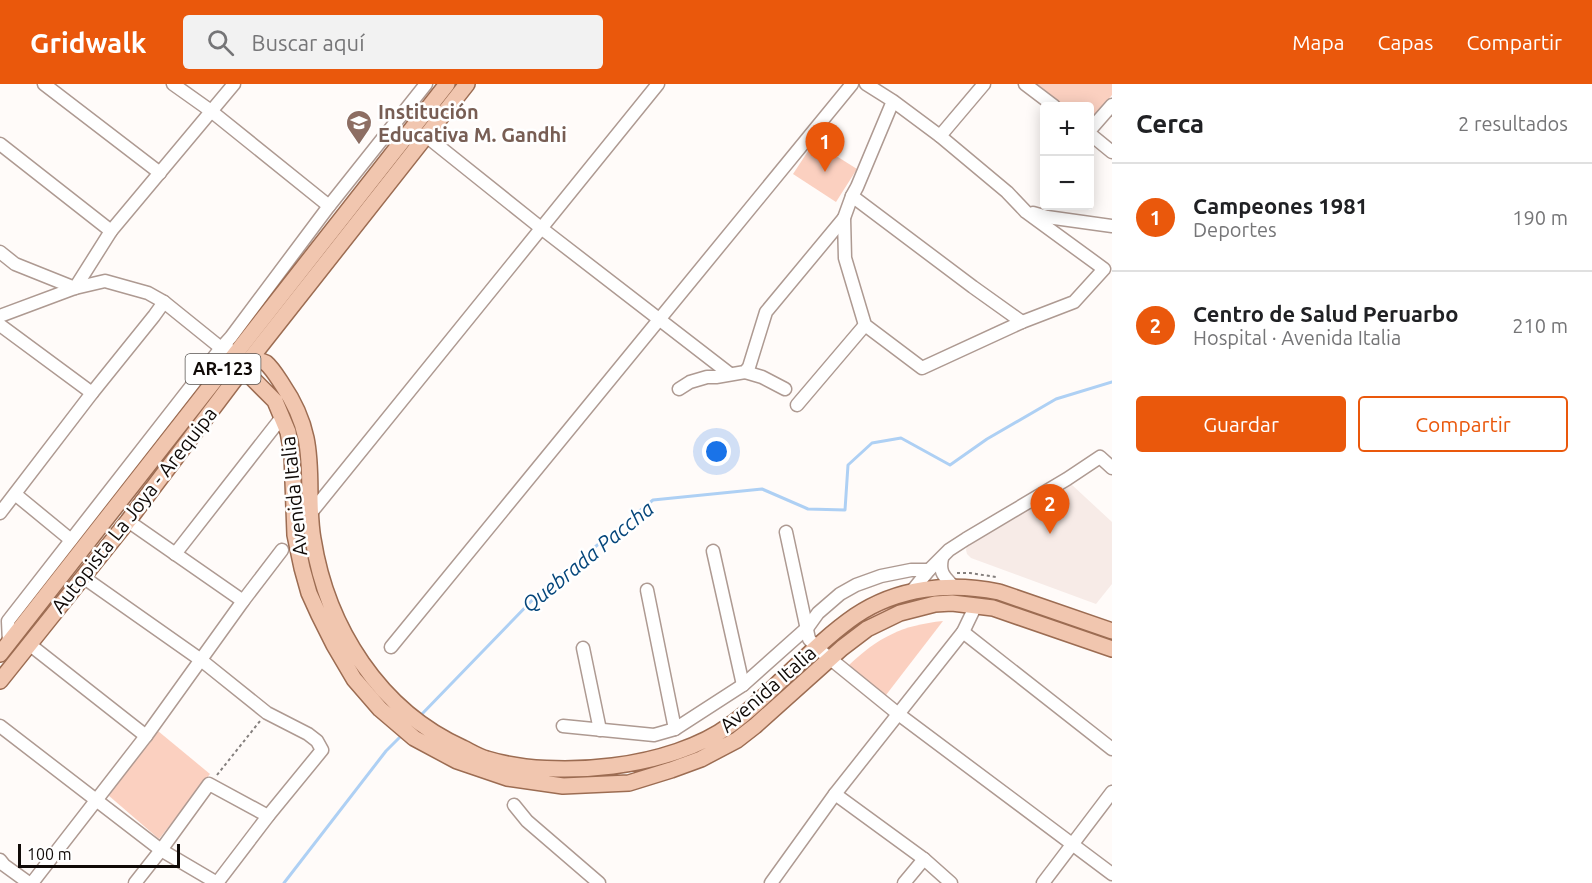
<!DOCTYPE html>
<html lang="es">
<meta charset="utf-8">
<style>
body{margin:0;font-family:Ubuntu,sans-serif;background:#f2f2f2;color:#202124}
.controls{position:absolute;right:18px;top:18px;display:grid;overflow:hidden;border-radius:6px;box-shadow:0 3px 15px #0003}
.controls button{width:54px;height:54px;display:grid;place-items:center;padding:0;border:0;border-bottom:2px solid #e0e0e0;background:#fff;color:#202124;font:30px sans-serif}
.scale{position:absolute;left:18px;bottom:15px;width:162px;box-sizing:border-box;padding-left:6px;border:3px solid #100a07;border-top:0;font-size:16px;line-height:21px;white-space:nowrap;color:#100a07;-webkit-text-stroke:4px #fff;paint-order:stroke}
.you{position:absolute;left:717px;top:368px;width:21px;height:21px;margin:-15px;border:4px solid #fff;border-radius:50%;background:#1a73e8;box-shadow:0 0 0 9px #1a73e833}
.badge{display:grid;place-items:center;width:39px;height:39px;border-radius:50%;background:#ea580c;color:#fff;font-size:20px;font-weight:700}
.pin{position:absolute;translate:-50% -50px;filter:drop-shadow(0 2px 3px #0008)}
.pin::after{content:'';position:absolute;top:32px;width:21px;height:18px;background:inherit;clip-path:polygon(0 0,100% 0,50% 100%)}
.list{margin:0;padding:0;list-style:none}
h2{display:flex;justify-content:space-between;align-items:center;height:78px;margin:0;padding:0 24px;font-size:26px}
h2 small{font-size:20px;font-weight:400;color:#757577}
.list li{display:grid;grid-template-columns:39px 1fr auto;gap:18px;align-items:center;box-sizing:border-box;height:108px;padding:0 24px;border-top:2px solid #e0e0e0}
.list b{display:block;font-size:22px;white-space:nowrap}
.list p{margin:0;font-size:20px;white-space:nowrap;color:#757577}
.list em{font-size:20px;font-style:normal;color:#757577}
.actions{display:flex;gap:12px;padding:18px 24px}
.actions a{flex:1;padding:14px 0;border:2px solid #ea580c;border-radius:6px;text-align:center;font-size:21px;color:#ea580c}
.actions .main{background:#ea580c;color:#fff}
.icon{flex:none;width:33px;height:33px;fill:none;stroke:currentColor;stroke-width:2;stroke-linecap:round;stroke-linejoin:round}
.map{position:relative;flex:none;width:1112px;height:799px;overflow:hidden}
header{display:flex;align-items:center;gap:36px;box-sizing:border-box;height:84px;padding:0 30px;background:#ea580c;color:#fff}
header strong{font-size:28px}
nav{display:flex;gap:33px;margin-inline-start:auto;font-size:21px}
.search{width:420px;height:54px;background:#f2f2f2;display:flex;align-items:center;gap:15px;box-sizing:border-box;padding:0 21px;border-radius:6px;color:#757577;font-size:22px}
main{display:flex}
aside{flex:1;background:#fff}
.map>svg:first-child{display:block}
.built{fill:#f7ebe7}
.green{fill:#fbd0c0}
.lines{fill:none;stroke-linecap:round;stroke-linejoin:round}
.stream{stroke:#aed0f4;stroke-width:3}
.minor-casing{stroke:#ae9a92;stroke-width:15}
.major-casing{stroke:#9c6c52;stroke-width:18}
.path{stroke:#847f7d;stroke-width:2;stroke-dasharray:3 3;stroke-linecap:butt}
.minor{stroke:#fff;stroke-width:12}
.major{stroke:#f1c6af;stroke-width:15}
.labels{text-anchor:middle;stroke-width:5;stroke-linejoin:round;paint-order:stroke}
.shield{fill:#fff;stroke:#585451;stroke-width:1.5}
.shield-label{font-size:18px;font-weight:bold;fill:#100a07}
.education-label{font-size:20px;font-weight:bold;fill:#785e54;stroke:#fff;text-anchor:start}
.street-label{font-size:20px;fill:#100a07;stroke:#fff}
.water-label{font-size:21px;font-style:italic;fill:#05467b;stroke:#fff}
</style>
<header>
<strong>Gridwalk</strong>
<div class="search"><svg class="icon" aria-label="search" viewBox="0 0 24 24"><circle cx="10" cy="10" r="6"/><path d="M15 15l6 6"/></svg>Buscar aquí</div>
<nav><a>Mapa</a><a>Capas</a><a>Compartir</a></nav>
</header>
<main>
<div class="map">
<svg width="1112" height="799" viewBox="0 0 1112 799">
<rect width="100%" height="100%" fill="#fffbf9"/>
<polygon class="built" points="1071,400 1112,438 1112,500 1096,520 971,474 967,470 966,466 967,462"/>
<g class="green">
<polygon points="1035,0 1112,0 1112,11 1090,37 1090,22 1064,22"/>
<polygon points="814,58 857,85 836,118 793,90"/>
<polygon points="930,510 984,510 1112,553 1112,558 996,518 970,513 941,513 916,516 885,527 864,537 838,559 835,556 852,541 883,524"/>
<path d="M943 537 886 611 848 582C878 553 903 541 943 537Z"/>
<polygon points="158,647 210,690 159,755 108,711"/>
</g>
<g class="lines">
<g class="stream">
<polyline points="421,631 543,505 653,416 762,405 808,425 845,426 848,381 872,359 901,354 950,381 987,355 1056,315 1112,298"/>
<polyline points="284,799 386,667 402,651"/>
</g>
<defs>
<g id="minor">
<polyline points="44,0 160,89"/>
<polyline points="173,0 211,27 329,122"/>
<polyline points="866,0 893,17 940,52 1007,108 1026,128 1104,185 1074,218 1022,238 922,284 865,241 845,174 844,134 852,112 857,103 893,17"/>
<polyline points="1025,0 1054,22"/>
<polyline points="1090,46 1112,21"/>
<polyline points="1090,50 1112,68"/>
<polyline points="426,52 541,144 730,290"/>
<polyline points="940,52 984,0"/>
<polyline points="0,60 111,147"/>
<polyline points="852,112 973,203 1022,238"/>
<polyline points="1033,129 1047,133 1112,142"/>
<polyline points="0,168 15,180 75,204 111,147 234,0"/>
<polyline points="0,232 75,204 105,197 148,209 164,218 221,264 228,264"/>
<polyline points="0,241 92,309"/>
<polyline points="745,288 762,293 785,305"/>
<polyline points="679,305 690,298 707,293 716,293 745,288 749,283 766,228 844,134"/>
<polyline points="797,321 865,241"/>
<polyline points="15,410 71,456"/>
<polyline points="0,429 92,309 154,232 164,218"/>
<polyline points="128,437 243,517"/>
<polyline points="786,448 809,555 817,564 897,629 1112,790"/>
<polyline points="295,451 310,430 658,0"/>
<polyline points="713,467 743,601"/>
<polyline points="175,470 282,333"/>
<path d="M942 474C939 489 944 492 953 502"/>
<polyline points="83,493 201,576 267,629 308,650 317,657 322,666 268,732 217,799"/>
<polyline points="647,506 675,645"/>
<polyline points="912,507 929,486 949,466 966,455 1067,395 1100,373 1112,384"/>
<polyline points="963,548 1112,665"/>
<polyline points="9,559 8,537 221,264 231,253 329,122 426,0"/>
<polyline points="29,560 146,652"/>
<polyline points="391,563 852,0"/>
<polyline points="583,564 600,646"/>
<polyline points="0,642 161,766 217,799"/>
<polyline points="563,642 654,651 675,645 743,601 808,543 818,529 840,510 856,501 881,492 911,486 929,486"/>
<polyline points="835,710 924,775 951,799"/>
<polyline points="514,721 527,737 599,799"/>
<polyline points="0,776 4,781 29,799"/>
<polyline points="32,799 146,652 243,517 282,466"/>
<polyline points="135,799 161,766 209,700 268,732"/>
<polyline points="771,799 835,710 963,548 976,521"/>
<polyline points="904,799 924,775"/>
<polyline points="1043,799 1112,708"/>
</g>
<g id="major">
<path d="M1112 547 999 508C950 498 898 503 855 532 826 552 801 578 775 602 760 616 746 630 730 641 672 684 556 696 487 675 479 673 471 668 463 664 380 627 327 544 313 455 307 422 313 387 306 354 302 335 293 316 282 300 278 294 272 284 266 279 262 277 255 276 251 274L252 294 275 317 288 348 292 370 295 451 302 484 309 509 319 531 334 561 354 595 380 625 414 654 457 677 507 694 563 702 629 699 671 686 701 675 737 656 755 642 842 564 867 545 900 529 935 520 952 519 993 524 1112 565"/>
<polyline points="0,570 447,0"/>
<polyline points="0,597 128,437 251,274 467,0"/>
</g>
</defs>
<use href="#minor" class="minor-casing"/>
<use href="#major" class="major-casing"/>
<g class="path">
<polyline points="957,489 970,489 996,493"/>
<polyline points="217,691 260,637"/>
</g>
<use href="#minor" class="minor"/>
<use href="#major" class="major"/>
</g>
<defs>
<symbol id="school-pin" viewBox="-11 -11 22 30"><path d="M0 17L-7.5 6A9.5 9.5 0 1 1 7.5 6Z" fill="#8d6e63" stroke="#fff"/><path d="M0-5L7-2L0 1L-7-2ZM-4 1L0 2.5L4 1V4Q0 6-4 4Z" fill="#fff"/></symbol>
</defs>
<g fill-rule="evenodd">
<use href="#school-pin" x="344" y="24" width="30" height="40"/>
</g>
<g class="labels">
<rect class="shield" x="185.5" y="270" width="75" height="30" rx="4.5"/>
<g class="shield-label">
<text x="223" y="291">AR-123</text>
</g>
<g class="education-label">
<text x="378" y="35">Institución<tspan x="378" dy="23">Educativa M. Gandhi</tspan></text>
</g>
<g class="street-label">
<text transform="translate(294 412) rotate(-96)" y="7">Avenida Italia</text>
<text transform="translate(134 426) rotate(-52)" y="7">Autopista La Joya - Arequipa</text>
<text transform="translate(768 605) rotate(-41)" y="7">Avenida Italia</text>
</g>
<g class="water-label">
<text transform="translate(588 473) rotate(-39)" y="7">Quebrada Paccha</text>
</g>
</g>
</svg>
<div class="controls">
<button>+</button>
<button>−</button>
</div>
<div class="scale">100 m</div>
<div class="you"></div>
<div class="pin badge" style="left:825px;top:88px">1</div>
<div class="pin badge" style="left:1050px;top:450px">2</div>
</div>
<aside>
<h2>Cerca<small>2 resultados</small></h2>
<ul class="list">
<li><span class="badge">1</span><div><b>Campeones 1981</b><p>Deportes</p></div><em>190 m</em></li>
<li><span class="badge">2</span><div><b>Centro de Salud Peruarbo</b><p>Hospital · Avenida Italia</p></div><em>210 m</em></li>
</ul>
<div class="actions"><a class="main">Guardar</a><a>Compartir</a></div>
</aside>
</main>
